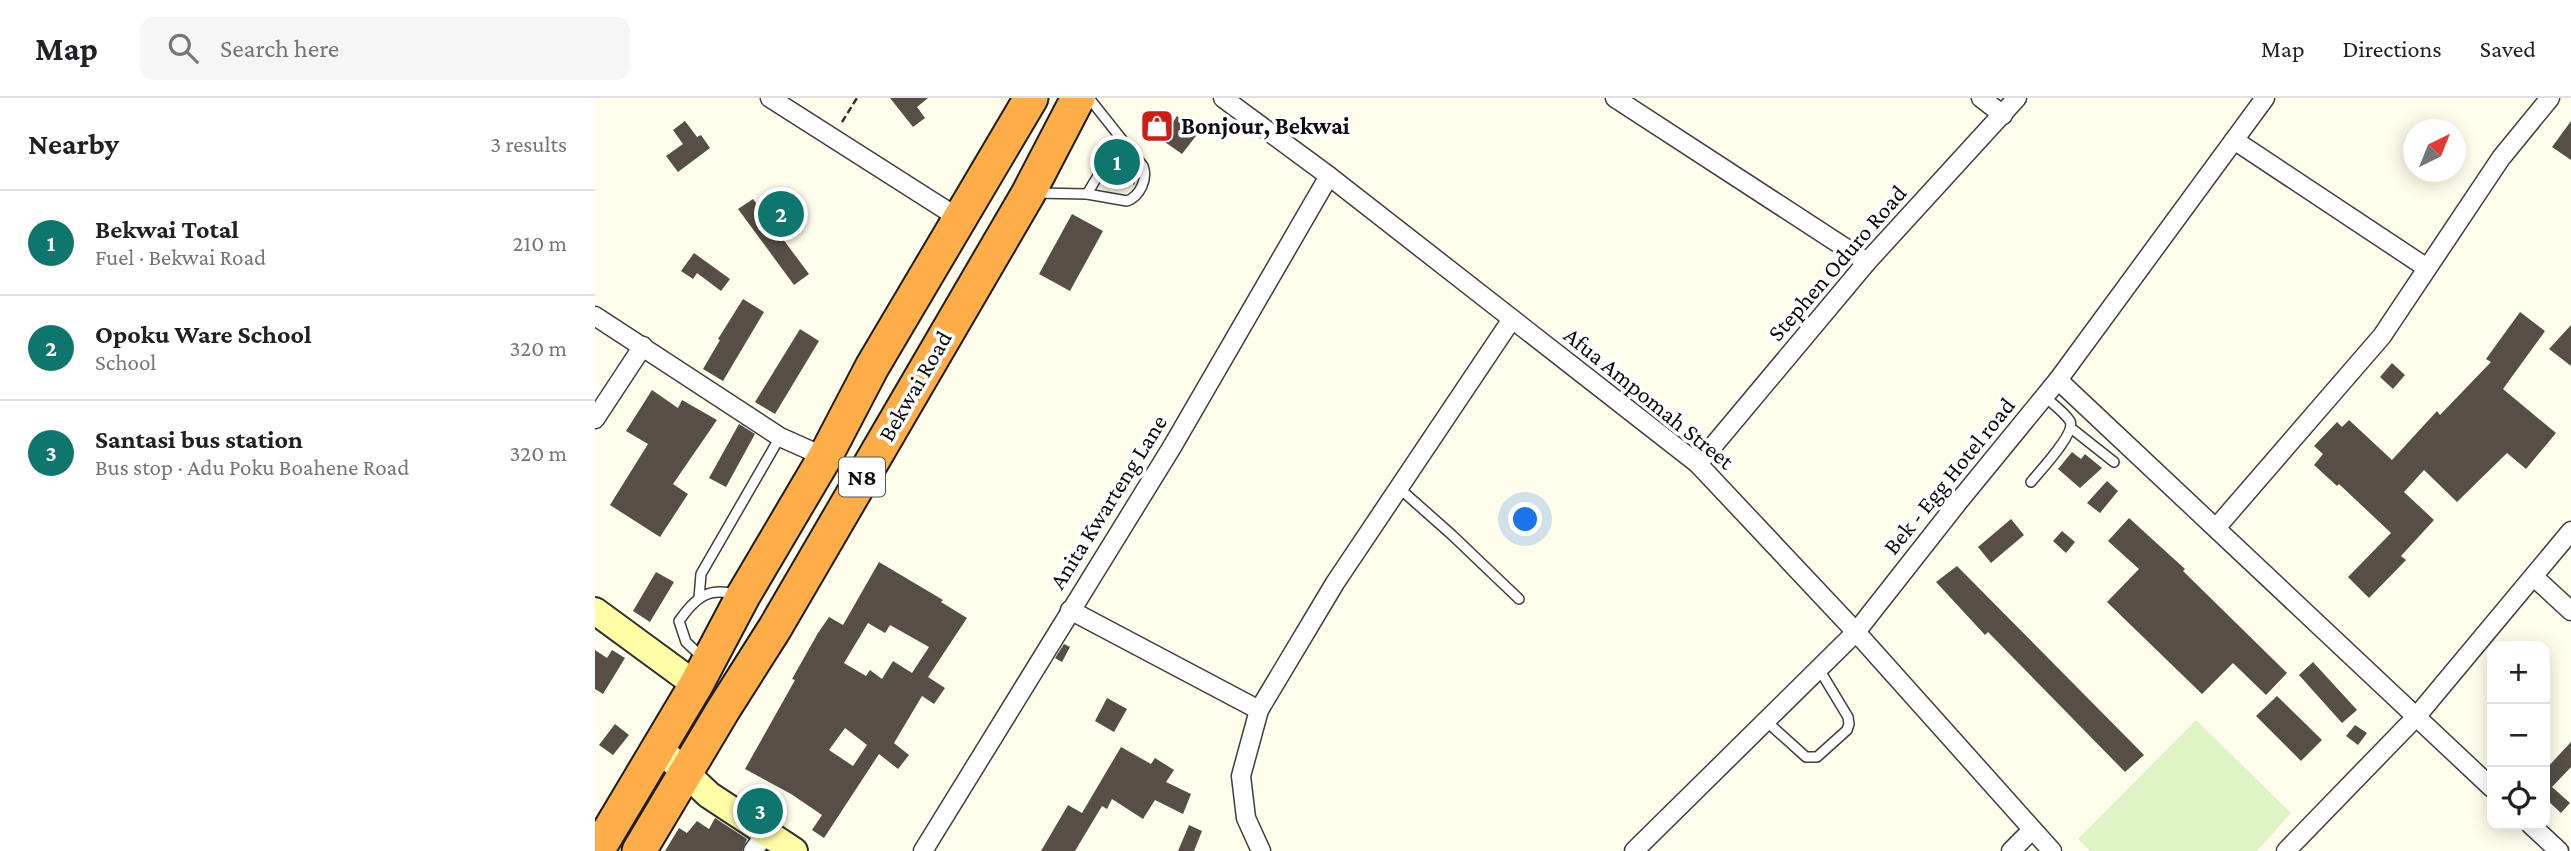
<!DOCTYPE html>
<meta charset="utf-8">
<style>
body{margin:0;font-family:"Crimson Pro",serif;background:#f6f6f6;color:#202124}
.controls{position:absolute;right:21px;bottom:21px;display:grid;overflow:hidden;border-radius:14px;box-shadow:0 4px 18px #0003}
.controls button{width:63px;height:63px;display:grid;place-items:center;padding:0;border:0;border-bottom:2px solid #e0e0e0;background:#fff;color:#202124;font:35px sans-serif}
.compass{position:absolute;left:1808px;top:21px;width:63px;height:63px;border-radius:50%;background:#fff;box-shadow:0 4px 18px #0003;rotate:43deg}
.you{position:absolute;left:931px;top:422px;width:24px;height:24px;margin:-18px;border:5px solid #fff;border-radius:50%;background:#1a73e8;box-shadow:0 0 0 10px #1a73e833}
.badge{display:grid;place-items:center;width:46px;height:46px;border-radius:50%;background:#0f766e;color:#fff;font-size:23px;font-weight:700}
.pin{position:absolute;translate:-50% -50%;border:4px solid #fff;box-shadow:0 2px 7px #0006}
.list{margin:0;padding:0;list-style:none}
h2{display:flex;justify-content:space-between;align-items:center;height:91px;margin:0;padding:0 28px;font-size:30px}
h2 small{font-size:23px;font-weight:400;color:#757577}
.list li{display:grid;grid-template-columns:46px 1fr auto;gap:21px;align-items:center;box-sizing:border-box;height:105px;padding:0 28px;border-top:2px solid #e0e0e0}
.list b{display:block;font-size:26px;white-space:nowrap}
.list p{margin:0;font-size:23px;white-space:nowrap;color:#757577}
.list em{font-size:23px;font-style:normal;color:#757577}
.icon{flex:none;width:38px;height:38px;fill:none;stroke:currentColor;stroke-width:2;stroke-linecap:round;stroke-linejoin:round}
.map{position:relative;flex:none;width:1976px;height:753px;overflow:hidden}
header{display:flex;align-items:center;gap:42px;box-sizing:border-box;height:98px;padding:0 35px;background:#fff;border-bottom:2px solid #e0e0e0}
header strong{font-size:33px}
nav{display:flex;gap:38px;margin-inline-start:auto;font-size:24px}
.search{width:490px;height:63px;background:#f6f6f6;display:flex;align-items:center;gap:18px;box-sizing:border-box;padding:0 24px;border-radius:14px;color:#757577;font-size:26px}
main{display:flex}
aside{flex:1;background:#fff}
.map>svg:first-child{display:block}
.pitch{fill:#dff4c4}
.building{fill:#564e47;fill-rule:evenodd}
.lines{fill:none;stroke-linecap:round;stroke-linejoin:round}
.lane-casing{stroke:#3f3f3f;stroke-width:12}
.street-casing{stroke:#3f3f3f;stroke-width:21}
.secondary-casing{stroke:#2e2e2e;stroke-width:30}
.highway-casing{stroke:#1d1d1d;stroke-width:37}
.path{stroke:#2e2e2e;stroke-width:2.5;stroke-dasharray:7 3.5;stroke-linecap:butt}
.lane{stroke:#fff;stroke-width:9}
.street{stroke:#fff;stroke-width:18}
.secondary{stroke:#fffda6;stroke-width:26}
.highway{stroke:#ffad49;stroke-width:33}
.labels{text-anchor:middle;stroke-width:7;stroke-linejoin:round;paint-order:stroke}
.shield{fill:#fff;stroke:#555;stroke-width:2}
.shield-label{font-size:23px;font-weight:bold;fill:#0c0c0c}
.poi-label{font-size:24px;font-weight:bold;fill:#0c0c0c;stroke:#fff;text-anchor:start}
.street-label{font-size:24px;fill:#0c0c0c;stroke:#fff}
</style>
<header>
<strong>Map</strong>
<div class="search"><svg class="icon" aria-label="search" viewBox="0 0 24 24"><circle cx="10" cy="10" r="6"/><path d="M15 15l6 6"/></svg>Search here</div>
<nav><a>Map</a><a>Directions</a><a>Saved</a></nav>
</header>
<main>
<aside>
<h2>Nearby<small>3 results</small></h2>
<ul class="list">
<li><span class="badge">1</span><div><b>Bekwai Total</b><p>Fuel · Bekwai Road</p></div><em>210 m</em></li>
<li><span class="badge">2</span><div><b>Opoku Ware School</b><p>School</p></div><em>320 m</em></li>
<li><span class="badge">3</span><div><b>Santasi bus station</b><p>Bus stop · Adu Poku Boahene Road</p></div><em>320 m</em></li>
</ul>
</aside>
<div class="map">
<svg width="1976" height="753" viewBox="0 0 1976 753">
<rect width="100%" height="100%" fill="#fffdeb"/>
<polygon class="pitch" points="1601,622 1696,715 1662,753 1495,753 1483,741"/>
<g class="building">
<polygon points="295,0 333,0 322,9 330,20 318,29"/>
<polygon points="558,14 576,27 582,18 604,34 587,56 547,28"/>
<polygon points="90,23 102,39 106,37 115,50 83,74 71,58 88,46 78,32"/>
<polygon points="1976,23 1976,62 1957,49"/>
<polygon points="525,55 542,71 542,78 539,87 515,71"/>
<polygon points="158,101 214,176 199,187 143,111"/>
<polygon points="477,116 508,133 475,193 444,176"/>
<polygon points="99,155 135,181 126,193 102,175 98,181 86,173"/>
<polygon points="148,201 169,214 128,283 108,271 125,242 123,241"/>
<polygon points="1925,214 1950,233 1908,291 1961,335 1931,371 1912,355 1862,404 1829,372 1809,394 1839,422 1806,458 1811,462 1774,500 1753,479 1796,435 1744,386 1742,388 1719,367 1728,356 1719,348 1742,324 1747,329 1754,322 1797,362 1842,313 1845,317 1896,264 1891,261"/>
<polygon points="1976,227 1976,268 1954,251"/>
<polygon points="205,231 224,243 180,316 160,304"/>
<polygon points="1797,265 1810,277 1798,291 1785,279"/>
<polygon points="57,292 83,310 87,302 122,322 78,386 93,396 65,439 15,407 53,346 31,333"/>
<polygon points="144,326 160,336 131,389 114,380"/>
<polygon points="1477,354 1486,361 1490,356 1507,370 1485,390 1463,371"/>
<polygon points="1512,383 1523,393 1505,415 1492,405"/>
<polygon points="1534,420 1590,471 1588,473 1692,575 1671,597 1638,565 1607,596 1512,504 1544,471 1513,443"/>
<polygon points="1416,421 1429,437 1396,465 1383,449"/>
<polygon points="1467,433 1480,444 1471,455 1458,443"/>
<path d="M284 464 348 502 346 504 372 520 333 579 350 590 339 606 327 598 299 645 314 657 303 671 284 656 229 740 217 732 227 717 196 696 150 671 200 582 197 581 223 535 234 519 248 527ZM273 525 290 535 295 527 334 549 317 575 298 563 287 581 275 572 271 578 249 565ZM250 630 272 647 258 668 234 652Z"/>
<polygon points="1362,468 1549,657 1530,674 1393,534 1390,537 1341,484"/>
<polygon points="61,474 79,484 55,524 38,513"/>
<polygon points="469,546 475,549 467,564 460,560"/>
<polygon points="0,552 12,560 17,552 30,560 8,596 0,591"/>
<polygon points="1718,564 1762,612 1747,625 1704,577"/>
<polygon points="1682,598 1727,642 1706,663 1661,618"/>
<polygon points="512,600 532,611 519,634 500,623"/>
<polygon points="20,626 34,637 18,657 4,647"/>
<polygon points="1760,627 1772,635 1763,647 1751,638"/>
<polygon points="1976,644 1976,669 1957,689 1975,705 1966,715 1950,700 1950,672"/>
<polygon points="526,649 556,666 560,660 579,672 571,684 596,696 588,716 560,702 548,721 517,701 512,711 507,708 480,753 446,753 473,707 487,715"/>
<polygon points="120,720 152,741 147,753 70,753 84,730 92,735 102,723 114,731"/>
<polygon points="594,727 607,733 599,753 583,753"/>
</g>
<g class="lines">
<defs>
<g id="lane">
<path d="M441 95 492 96 532 103C545 98 553 81 548 68L494 0"/>
<polyline points="492,96 525,41"/>
<polyline points="1476,330 1519,364"/>
<path d="M1436 384C1445 373 1481 335 1475 323 1469 314 1458 306 1450 299"/>
<polyline points="804,390 857,437 924,501"/>
<polyline points="104,500 106,476 185,339"/>
<path d="M107 559 91 544 84 523C100 500 113 488 143 497"/>
<polyline points="1171,623 1211,659 1222,659 1252,632 1254,626 1253,619 1224,571"/>
</g>
<g id="street">
<polyline points="175,0 365,121"/>
<polyline points="628,0 734,78 1103,366 1261,534 1457,753"/>
<polyline points="1020,0 1272,164"/>
<polyline points="1386,0 1408,17"/>
<polyline points="1639,42 1832,170"/>
<polyline points="0,218 185,339 230,359"/>
<polyline points="1463,282 1897,690"/>
<polyline points="0,321 48,248"/>
<polyline points="1103,366 1272,164 1422,0"/>
<polyline points="1621,430 1787,238 1906,60 1955,0"/>
<polyline points="1939,479 1976,513"/>
<polyline points="475,512 664,612"/>
<polyline points="1936,727 1964,753"/>
<polyline points="158,753 171,735"/>
<polyline points="328,753 577,349 734,78"/>
<polyline points="666,753 651,720 646,678 664,612 740,485 917,221"/>
<polyline points="1039,753 1261,534 1364,403 1463,282 1670,0"/>
<polyline points="1416,753 1437,732"/>
<polyline points="1691,753 1821,619 1976,433"/>
</g>
<g id="secondary">
<polyline points="0,513 101,587"/>
<polyline points="63,649 114,697 199,753"/>
</g>
<g id="highway">
<polyline points="2,753 101,587 148,498 230,359 277,269 436,0"/>
<polyline points="44,753 128,612 180,530 433,96 483,0"/>
</g>
</defs>
<use href="#lane" class="lane-casing"/>
<use href="#street" class="street-casing"/>
<use href="#secondary" class="secondary-casing"/>
<use href="#highway" class="highway-casing"/>
<polyline class="path" points="247,24 262,0"/>
<use href="#lane" class="lane"/>
<use href="#street" class="street"/>
<use href="#secondary" class="secondary"/>
<use href="#highway" class="highway"/>
</g>
<defs>
<symbol id="shop-square" viewBox="-11 -11 22 22"><rect x="-9" y="-9" width="18" height="18" rx="4" fill="#ca1f16" stroke="#fff"/><path d="M-5-2.5h2.3a2.7 3.5 0 0 1 5.4 0H5L5.5 6h-11ZM-1.5-2.5h3a1.5 2.3 0 0 0-3 0Z" fill="#fff"/></symbol>
</defs>
<g fill-rule="evenodd">
<use href="#shop-square" x="543" y="9" width="38" height="38"/>
</g>
<g class="labels">
<rect class="shield" x="244" y="359.5" width="46" height="39" rx="5"/>
<g class="shield-label">
<text x="267" y="387">N8</text>
</g>
<g class="poi-label">
<text x="586" y="36">Bonjour, Bekwai</text>
</g>
<g class="street-label">
<text transform="translate(1242 165) rotate(-49)" y="8">Stephen Oduro Road</text>
<text transform="translate(320 288) rotate(-60)" y="8">Bekwai Road</text>
<text transform="translate(1054 300) rotate(39)" y="8">Afua Ampomah Street</text>
<text transform="translate(1354 378) rotate(-51)" y="8">Bek - Egg Hotel road</text>
<text transform="translate(513 404) rotate(-58)" y="8">Anita Kwarteng Lane</text>
</g>
</g>
</svg>
<div class="controls">
<button>+</button>
<button>−</button>
<button><svg class="icon" aria-label="locate" viewBox="0 0 24 24"><circle cx="12" cy="12" r="6"/><path d="M12 2v4M12 18v4M2 12h4M18 12h4"/></svg></button>
</div>
<svg class="compass" viewBox="-18 -18 36 36"><path d="M0-13l5 13h-10z" fill="#e53935"/><path d="M0 13l5-13h-10z" fill="#757577"/></svg>
<div class="you"></div>
<div class="pin badge" style="left:522px;top:64px">1</div>
<div class="pin badge" style="left:186px;top:116px">2</div>
<div class="pin badge" style="left:165px;top:713px">3</div>
</div>
</main>
